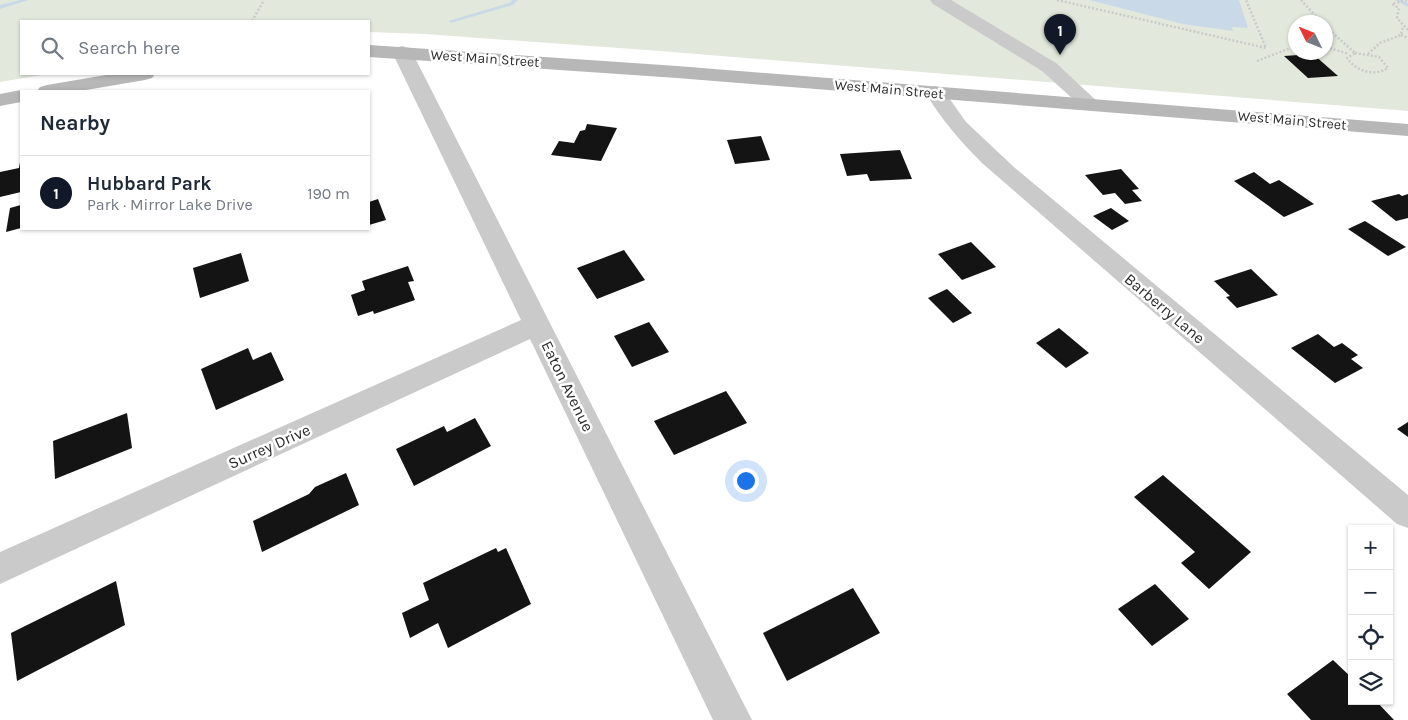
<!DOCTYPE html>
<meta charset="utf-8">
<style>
body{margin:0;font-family:Karla,sans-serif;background:#f2f2f3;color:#1f2937}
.controls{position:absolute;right:15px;bottom:15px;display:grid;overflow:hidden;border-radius:0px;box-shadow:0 1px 4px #0004}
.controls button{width:45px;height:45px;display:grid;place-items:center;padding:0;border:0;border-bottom:1px solid #e0e1e3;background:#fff;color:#1f2937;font:25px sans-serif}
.compass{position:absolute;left:1288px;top:15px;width:45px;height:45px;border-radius:50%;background:#fff;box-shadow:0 1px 4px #0004;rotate:313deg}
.you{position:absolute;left:745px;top:480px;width:18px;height:18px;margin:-12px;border:4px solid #fff;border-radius:50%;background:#1a73e8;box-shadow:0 0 0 8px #1a73e833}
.badge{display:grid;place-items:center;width:32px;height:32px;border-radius:50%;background:#111827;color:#fff;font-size:16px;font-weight:700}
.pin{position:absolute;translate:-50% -41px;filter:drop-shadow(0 1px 2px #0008)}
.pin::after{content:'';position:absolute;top:26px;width:18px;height:15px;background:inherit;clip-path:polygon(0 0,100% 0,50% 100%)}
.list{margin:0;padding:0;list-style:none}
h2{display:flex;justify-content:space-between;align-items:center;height:65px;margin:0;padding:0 20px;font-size:21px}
h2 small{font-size:16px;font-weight:400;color:#747a83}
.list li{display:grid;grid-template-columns:32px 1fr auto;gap:15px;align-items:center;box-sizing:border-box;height:75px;padding:0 20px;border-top:1px solid #e0e1e3}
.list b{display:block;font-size:19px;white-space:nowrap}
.list p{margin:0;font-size:16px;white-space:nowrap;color:#747a83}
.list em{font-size:16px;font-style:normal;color:#747a83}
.icon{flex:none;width:28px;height:28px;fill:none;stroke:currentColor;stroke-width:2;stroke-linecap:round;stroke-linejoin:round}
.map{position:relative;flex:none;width:1408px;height:720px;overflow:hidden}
.search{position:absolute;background:#fff;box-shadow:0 1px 4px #0004;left:20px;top:20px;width:350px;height:55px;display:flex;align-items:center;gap:12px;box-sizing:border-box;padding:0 18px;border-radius:0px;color:#747a83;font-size:19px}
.panel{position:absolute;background:#fff;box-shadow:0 1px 4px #0004;left:20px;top:90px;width:350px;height:140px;border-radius:0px}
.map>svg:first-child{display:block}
.green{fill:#e2e9dc;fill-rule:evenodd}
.water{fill:#cad9e7}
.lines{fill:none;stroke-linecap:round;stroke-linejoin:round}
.stream{fill:#cad9e7;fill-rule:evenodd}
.building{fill:#141414}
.path{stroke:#cacaca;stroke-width:2.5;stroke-dasharray:2 2;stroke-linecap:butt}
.minor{fill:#cacaca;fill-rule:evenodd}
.secondary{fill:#b7b7b7;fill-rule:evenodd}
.labels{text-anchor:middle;stroke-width:5;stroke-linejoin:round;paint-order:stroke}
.far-street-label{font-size:14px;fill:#2d2d2d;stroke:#fff}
.street-label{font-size:16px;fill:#2d2d2d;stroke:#fff}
</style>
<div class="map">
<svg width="1408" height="720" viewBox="0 0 1408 720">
<rect width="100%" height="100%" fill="#fff"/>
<path class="green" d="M0 0H1408V111L647 50 425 34 369 32V21H21V74H47L0 82ZM1296 22H1326V52H1296Z"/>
<polygon class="water" points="1089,0 1239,0 1248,28 1232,27 1233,31 1183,24"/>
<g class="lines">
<g class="stream">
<polygon points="20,0 29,0 0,9 0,5"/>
<polygon points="512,0 518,0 513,5 451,23 448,21 509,3"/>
<polygon points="1395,0 1402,0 1408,3 1408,7"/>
</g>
</g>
<g class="building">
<polygon points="1313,54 1338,76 1308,78 1284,56"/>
<polygon points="587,124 617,128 601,161 551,155 559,141 574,143 580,131 585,130"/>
<polygon points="761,136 770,160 735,164 727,140"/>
<polygon points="900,150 912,179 870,181 867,174 847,176 840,154"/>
<polygon points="20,162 21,192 0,197 0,172 19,168"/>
<polygon points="1121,169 1139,189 1132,190 1142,201 1125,204 1115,193 1103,195 1085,175"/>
<polygon points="1254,172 1270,184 1279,180 1314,204 1284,217 1234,181"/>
<polygon points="1399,194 1402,196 1408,194 1408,218 1396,221 1371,201"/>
<polygon points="378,199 386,220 369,225 369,202"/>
<polygon points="21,205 21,228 6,232 10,208"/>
<polygon points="1111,208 1129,221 1112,230 1093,216"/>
<polygon points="1365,221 1406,247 1388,256 1348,229"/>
<polygon points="971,242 996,267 962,280 938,254"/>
<polygon points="624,250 645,280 597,299 577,268"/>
<polygon points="241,253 249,281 200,298 193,268"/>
<polygon points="408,266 414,281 408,282 415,300 374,314 373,311 358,316 351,295 365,290 362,281"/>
<polygon points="1251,269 1278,295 1237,308 1226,297 1230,296 1214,281"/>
<polygon points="947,289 972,313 953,323 928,298"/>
<polygon points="649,322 669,352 632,367 614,336"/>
<polygon points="1059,328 1089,353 1066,368 1036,343"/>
<polygon points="1318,334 1334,347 1342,343 1358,355 1351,359 1363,368 1335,383 1291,348"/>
<polygon points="248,348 253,360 271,352 284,380 216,410 201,369"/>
<polygon points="726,391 747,423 674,455 654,421"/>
<polygon points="127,413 132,448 55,479 53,441"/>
<polygon points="475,418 491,446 414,486 396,449 444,426 447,432"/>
<polygon points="1408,422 1408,437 1397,429"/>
<polygon points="346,473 359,505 262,552 253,521 309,494 315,487"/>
<polygon points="1163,475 1251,552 1209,589 1181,563 1195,552 1134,497"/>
<polygon points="496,548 498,552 506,548 531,604 448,648 438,623 410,638 402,613 429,600 423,583"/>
<polygon points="116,581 125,625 17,681 11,633"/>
<polygon points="1155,584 1189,619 1152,646 1118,609"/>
<polygon points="853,588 880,633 787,681 763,633"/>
<polygon points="1333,660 1352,678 1352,701 1376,701 1394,720 1311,720 1287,694"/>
</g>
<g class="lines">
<g class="path">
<polyline points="1057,0 1266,48 1246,0"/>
<polyline points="1301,0 1321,22"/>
<polyline points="1407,0 1392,4 1399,8 1397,18 1408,30"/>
<polyline points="252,21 264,0"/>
<polyline points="1326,27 1355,53"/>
<polyline points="1401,35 1408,38"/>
<polyline points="1326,47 1349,54"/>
<path d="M1355 53 1379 57 1388 68C1374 77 1356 71 1347 58Z"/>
<polyline points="1368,54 1380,43 1401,35 1403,27"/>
<polyline points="1257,61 1296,46"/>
</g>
<g class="minor">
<polygon points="930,0 951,0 1056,63 1100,104 1097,108 1090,110 1083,108 1042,71 933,4"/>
<polygon points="402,46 409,48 412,52 752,720 713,720 530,339 0,584 0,552 521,320 392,52 395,48"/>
<path d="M935 86 942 88 966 122 1015 168 1408 495V528L1397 524 982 163C960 141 941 119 925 92L928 88Z"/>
</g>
<g class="secondary">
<polygon points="369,45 677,66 1408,124 1408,136 677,78 369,57"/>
<polygon points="112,74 155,74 152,78 145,80 80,91 37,91 40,87 47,85"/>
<polygon points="21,90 26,91 21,91 21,102 0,106 0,94"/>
</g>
</g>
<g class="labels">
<g class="far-street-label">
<text transform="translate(485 58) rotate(4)" y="5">West Main Street</text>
<text transform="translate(889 89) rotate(5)" y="5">West Main Street</text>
<text transform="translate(1292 120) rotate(5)" y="5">West Main Street</text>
</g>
<g class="street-label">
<text transform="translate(1165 308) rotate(40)" y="6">Barberry Lane</text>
<text transform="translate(568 386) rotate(64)" y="6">Eaton Avenue</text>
<text transform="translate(269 446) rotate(-24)" y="6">Surrey Drive</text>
</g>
</g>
</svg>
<div class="controls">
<button>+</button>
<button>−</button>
<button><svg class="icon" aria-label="locate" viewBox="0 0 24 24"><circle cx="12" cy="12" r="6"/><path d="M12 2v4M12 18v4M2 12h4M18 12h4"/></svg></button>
<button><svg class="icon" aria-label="layers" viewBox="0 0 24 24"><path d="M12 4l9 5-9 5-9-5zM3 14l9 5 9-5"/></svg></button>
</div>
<svg class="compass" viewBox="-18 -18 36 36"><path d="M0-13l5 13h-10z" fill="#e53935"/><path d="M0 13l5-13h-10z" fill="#747a83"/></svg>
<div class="you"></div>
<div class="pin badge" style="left:1060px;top:55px">1</div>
<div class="search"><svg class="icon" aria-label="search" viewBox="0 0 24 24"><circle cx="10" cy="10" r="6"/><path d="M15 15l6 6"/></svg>Search here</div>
<section class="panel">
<h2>Nearby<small></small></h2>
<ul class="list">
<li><span class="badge">1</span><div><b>Hubbard Park</b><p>Park · Mirror Lake Drive</p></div><em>190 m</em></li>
</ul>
</section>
</div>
